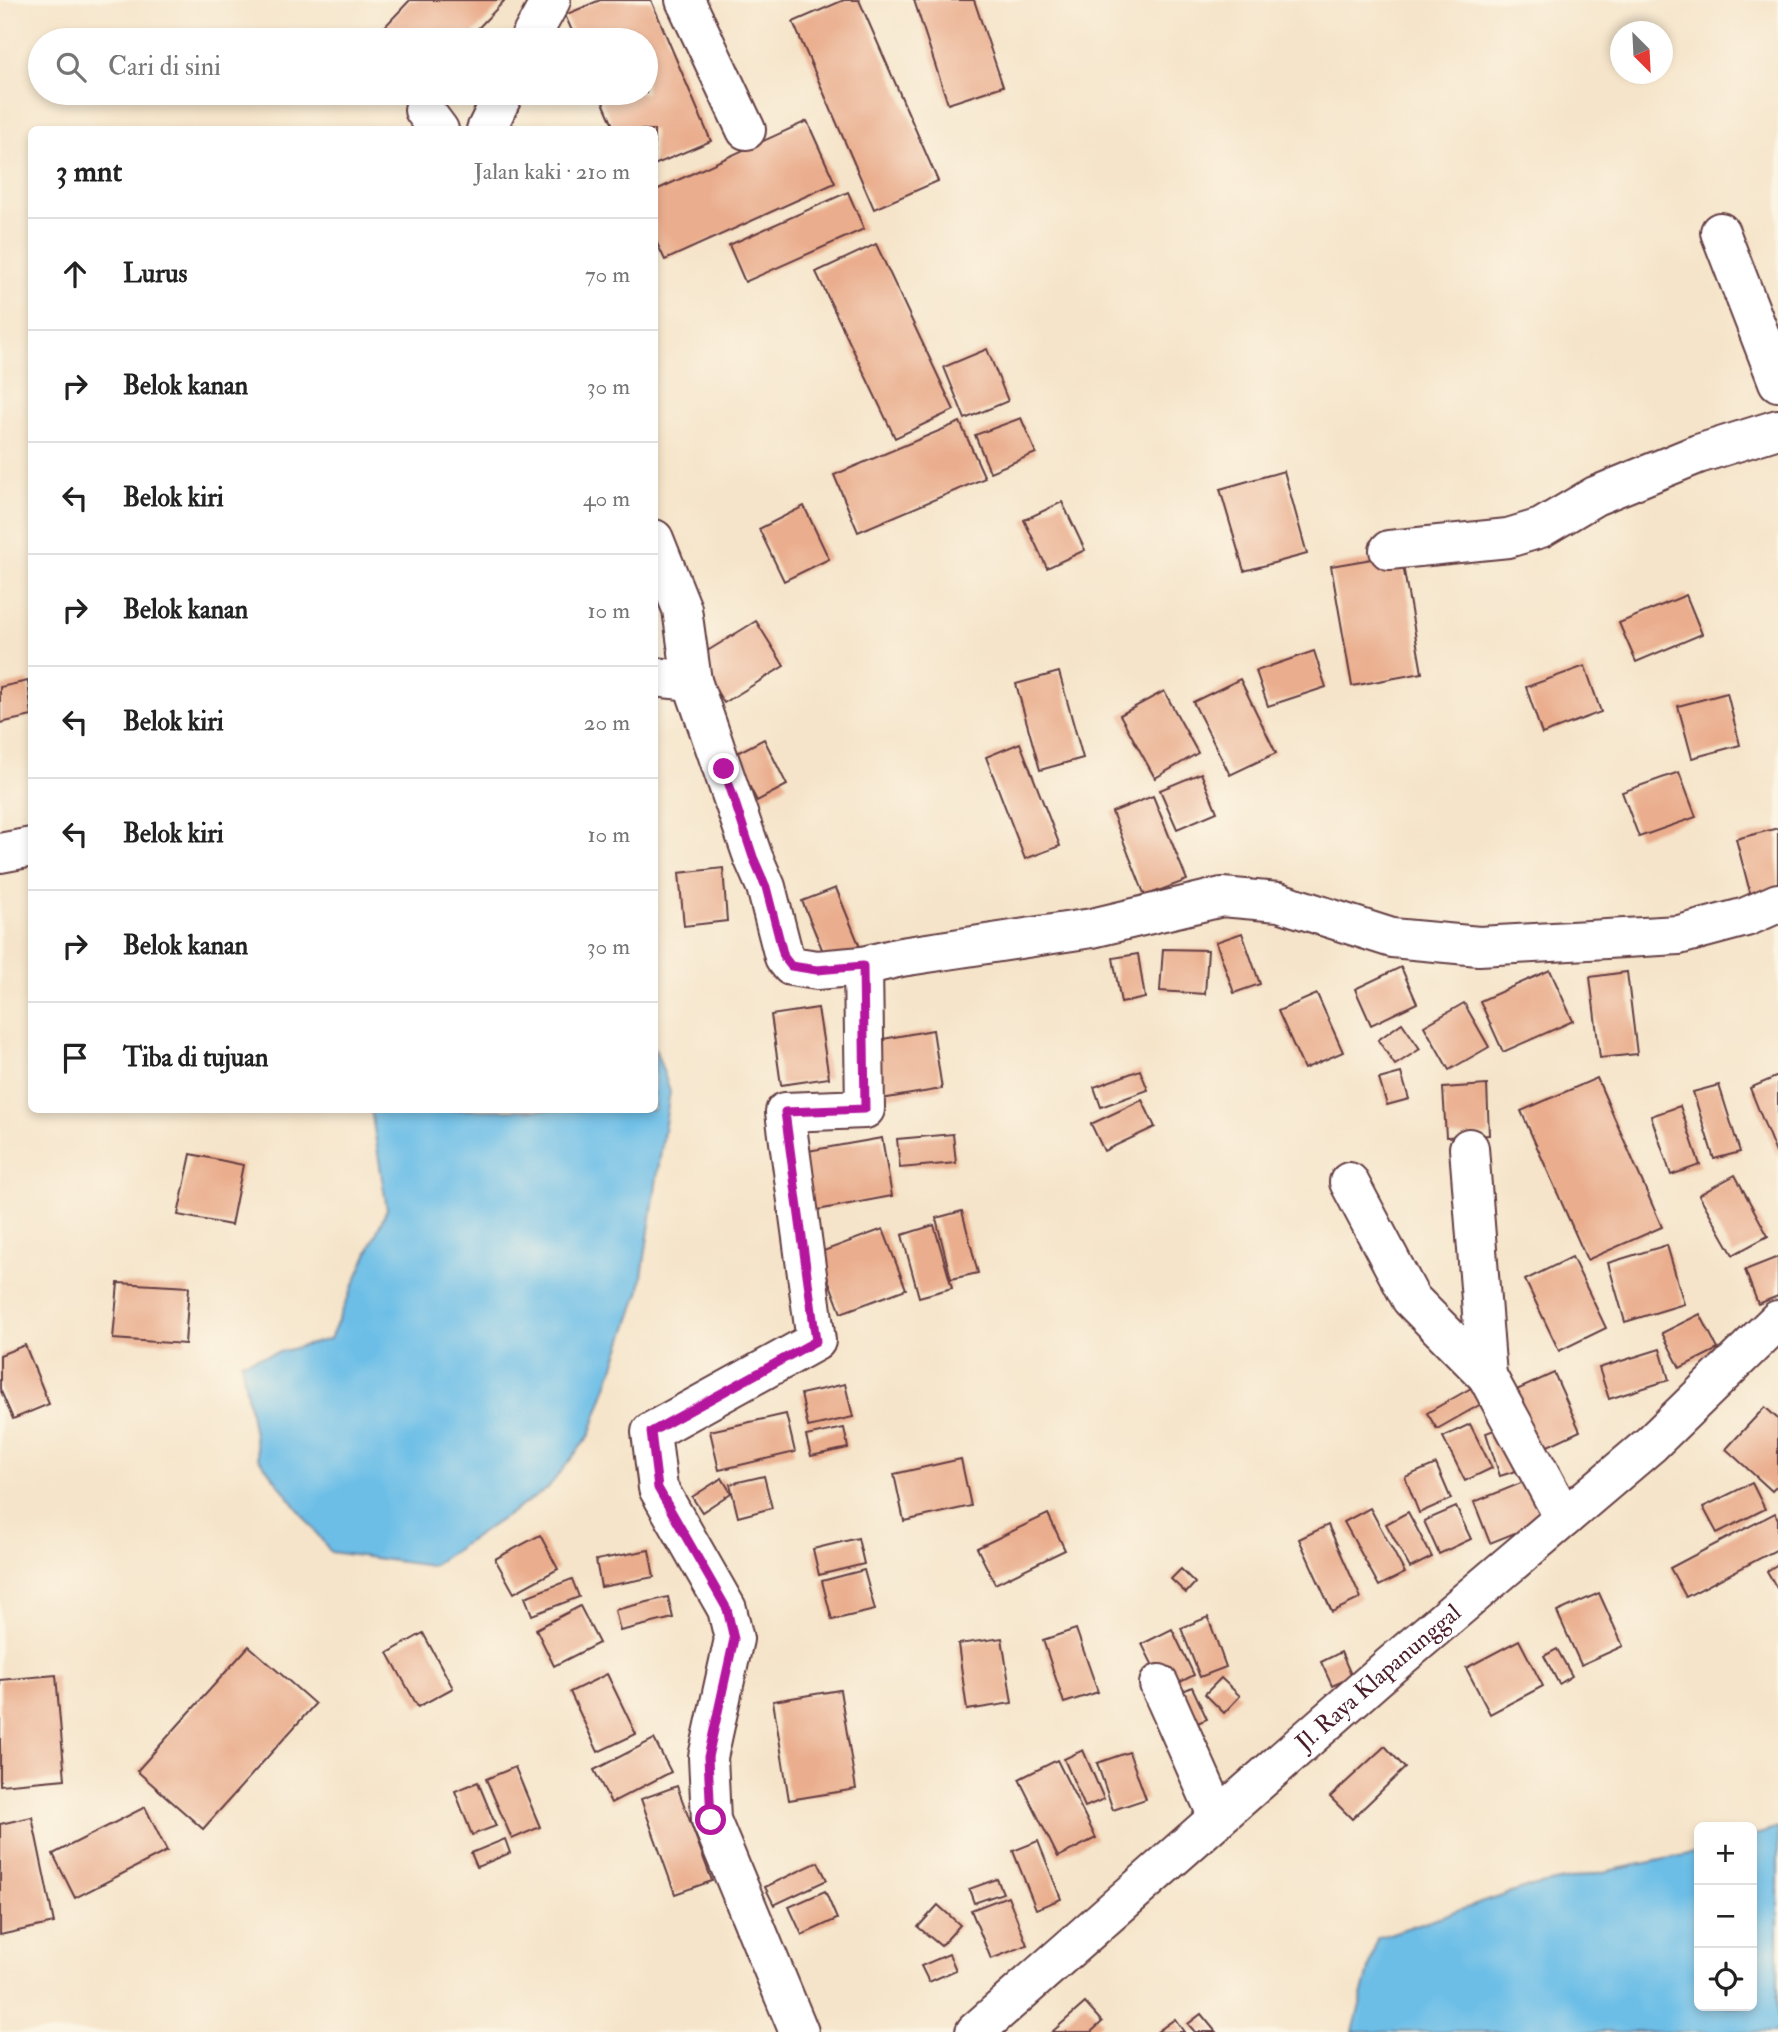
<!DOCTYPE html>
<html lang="id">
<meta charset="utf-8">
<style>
body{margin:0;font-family:"IM FELL Double Pica",serif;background:#f2f2f2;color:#222}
.controls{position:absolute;right:21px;bottom:21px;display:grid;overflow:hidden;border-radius:10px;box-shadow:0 4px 10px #0003}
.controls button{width:63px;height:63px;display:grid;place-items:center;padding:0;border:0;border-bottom:2px solid #e0e0e0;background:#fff;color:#222;font:35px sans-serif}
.compass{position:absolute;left:1610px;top:21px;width:63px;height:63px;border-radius:50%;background:#fff;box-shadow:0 4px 10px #0003;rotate:156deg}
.stop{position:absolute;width:21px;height:21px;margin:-16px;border:5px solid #b5179e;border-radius:50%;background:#fff}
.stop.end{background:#b5179e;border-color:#fff;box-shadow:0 2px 7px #0008}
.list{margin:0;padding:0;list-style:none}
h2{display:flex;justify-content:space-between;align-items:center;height:91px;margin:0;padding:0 28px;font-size:30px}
h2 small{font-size:23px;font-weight:400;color:#767676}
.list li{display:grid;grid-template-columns:46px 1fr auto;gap:21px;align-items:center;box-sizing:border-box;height:112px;padding:0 28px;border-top:2px solid #e0e0e0}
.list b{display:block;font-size:26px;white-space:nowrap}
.list em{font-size:23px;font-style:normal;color:#767676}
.icon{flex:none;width:38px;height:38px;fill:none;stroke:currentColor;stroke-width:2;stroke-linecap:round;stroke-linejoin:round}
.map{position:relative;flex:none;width:1778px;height:2032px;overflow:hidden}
.search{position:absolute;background:#fff;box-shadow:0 4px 10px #0003;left:28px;top:28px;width:630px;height:77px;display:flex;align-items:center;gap:18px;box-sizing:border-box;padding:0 24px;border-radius:38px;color:#767676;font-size:26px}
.panel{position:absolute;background:#fff;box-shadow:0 4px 10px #0003;left:28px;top:126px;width:630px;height:987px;border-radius:10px}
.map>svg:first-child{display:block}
.water{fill:#6cbee7;stroke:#5b6e89;stroke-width:2}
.building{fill:#eaae8e}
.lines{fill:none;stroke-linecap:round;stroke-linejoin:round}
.minor-casing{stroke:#643d43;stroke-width:42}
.minor{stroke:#fff;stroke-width:38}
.route{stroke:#b5179e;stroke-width:9}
.labels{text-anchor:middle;stroke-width:5;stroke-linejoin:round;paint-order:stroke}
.street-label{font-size:24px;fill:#4a1f2b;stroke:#fcf5e5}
</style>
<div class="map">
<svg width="1778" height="2032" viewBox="0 0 1778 2032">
<rect width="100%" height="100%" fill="#fcf5e5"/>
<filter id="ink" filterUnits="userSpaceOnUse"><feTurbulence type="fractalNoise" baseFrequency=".0143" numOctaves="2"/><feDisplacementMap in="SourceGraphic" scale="14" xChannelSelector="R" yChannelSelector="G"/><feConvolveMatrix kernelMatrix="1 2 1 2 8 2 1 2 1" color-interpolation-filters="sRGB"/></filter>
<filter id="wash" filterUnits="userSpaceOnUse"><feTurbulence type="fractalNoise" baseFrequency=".00686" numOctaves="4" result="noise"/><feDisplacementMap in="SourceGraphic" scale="28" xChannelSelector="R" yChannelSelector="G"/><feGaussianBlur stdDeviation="1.57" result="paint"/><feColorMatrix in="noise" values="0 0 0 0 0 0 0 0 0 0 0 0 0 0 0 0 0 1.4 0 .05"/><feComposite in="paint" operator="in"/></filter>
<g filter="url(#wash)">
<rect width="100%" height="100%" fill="#f5e4c9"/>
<g class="water">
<polygon points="655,1048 670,1091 640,1290 590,1435 547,1489 431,1566 331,1552 258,1457 241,1362 330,1339 387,1209 371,1110 654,1110"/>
<polygon points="1778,1828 1778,2032 1353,2032 1377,1938 1526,1888 1699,1852 1699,2006 1752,2006 1752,1836"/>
</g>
<g id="blocks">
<g class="building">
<polygon points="410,0 505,0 467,40 379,40 375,37"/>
<polygon points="600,0 651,0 711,141 654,165 654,130 615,130 599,93 646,93 646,40 576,40 565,15"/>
<polygon points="844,0 859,0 938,181 874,209 793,22"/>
<polygon points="914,0 974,0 1003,86 948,104"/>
<polygon points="807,121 835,183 665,260 654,237 654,191"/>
<polygon points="848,192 864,229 745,282 729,245"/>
<polygon points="876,244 954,410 895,438 816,272"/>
<polygon points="987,349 1008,401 965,419 944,367"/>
<polygon points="1021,418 1036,453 990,472 975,435"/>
<polygon points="960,422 985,478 858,532 834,475"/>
<polygon points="1284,471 1307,554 1244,571 1220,489"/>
<polygon points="1062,502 1085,550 1047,568 1024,520"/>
<polygon points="804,506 829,559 784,581 759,529"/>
<polygon points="1401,554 1422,673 1352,686 1331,566"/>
<polygon points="1686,595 1702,634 1636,662 1619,623"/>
<polygon points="756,621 784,666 724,703 696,658"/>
<polygon points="1314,651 1326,687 1268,706 1256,671"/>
<polygon points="1585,666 1601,712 1542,734 1526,687"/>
<polygon points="1059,672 1083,758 1040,770 1016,684"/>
<polygon points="1240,679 1276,753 1230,775 1193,702"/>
<polygon points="28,681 32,716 0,723 0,687"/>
<polygon points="1164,691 1198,753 1155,778 1120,715"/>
<polygon points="1727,693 1740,745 1692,758 1678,706"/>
<polygon points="764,739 787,785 757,801 733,755"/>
<polygon points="1020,743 1060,846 1025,859 986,757"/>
<polygon points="1679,772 1696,817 1639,837 1622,792"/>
<polygon points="1201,773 1217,812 1177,829 1160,790"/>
<polygon points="1153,796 1187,880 1145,896 1112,812"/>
<polygon points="1778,828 1778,888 1751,896 1736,839"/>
<polygon points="723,868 727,921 684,926 679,873"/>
<polygon points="836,888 862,952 829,966 802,901"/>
<polygon points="1242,933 1260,984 1234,993 1216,942"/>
<polygon points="1163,949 1208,950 1205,994 1160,991"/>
<polygon points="1138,954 1145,998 1121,1003 1113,958"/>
<polygon points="1401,967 1417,1003 1371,1025 1355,989"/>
<polygon points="1550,970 1573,1021 1503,1052 1480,1001"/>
<polygon points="1627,972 1637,1054 1600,1058 1590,977"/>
<polygon points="1317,994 1343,1052 1304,1069 1278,1011"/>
<polygon points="1464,1003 1489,1047 1449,1070 1424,1026"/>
<polygon points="818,1008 829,1078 781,1085 771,1015"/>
<polygon points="1402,1023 1420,1049 1395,1065 1378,1040"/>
<polygon points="933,1030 942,1089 881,1099 872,1041"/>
<polygon points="1140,1070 1148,1090 1101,1107 1094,1087"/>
<polygon points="1401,1073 1409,1099 1387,1105 1379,1079"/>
<polygon points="1778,1076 1778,1158 1750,1088"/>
<polygon points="1597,1078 1662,1227 1587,1260 1521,1111"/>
<polygon points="1487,1085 1489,1135 1446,1137 1443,1088"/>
<polygon points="1719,1085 1740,1152 1714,1159 1693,1092"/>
<polygon points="1142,1100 1155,1127 1104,1151 1091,1124"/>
<polygon points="1680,1106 1700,1165 1671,1175 1651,1116"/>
<polygon points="953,1134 956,1163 900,1168 897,1139"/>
<polygon points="882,1138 892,1196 812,1211 802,1152"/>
<polygon points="191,1154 243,1165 231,1225 178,1215"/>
<polygon points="1735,1175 1768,1236 1733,1255 1699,1195"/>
<polygon points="962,1211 978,1273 951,1279 936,1218"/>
<polygon points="934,1225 952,1288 919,1297 902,1235"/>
<polygon points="883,1229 906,1289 841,1313 818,1253"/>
<polygon points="1667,1245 1684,1304 1625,1322 1608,1263"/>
<polygon points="1572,1257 1606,1328 1559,1351 1525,1280"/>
<polygon points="1778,1257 1778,1296 1758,1304 1745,1270"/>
<polygon points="118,1283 189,1287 185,1344 113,1339"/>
<polygon points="1700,1314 1718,1349 1680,1368 1662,1333"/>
<polygon points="25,1345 49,1404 13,1419 0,1389 0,1355"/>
<polygon points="1660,1349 1669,1380 1609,1399 1599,1368"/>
<polygon points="1554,1373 1580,1431 1535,1452 1508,1394"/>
<polygon points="1480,1383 1490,1399 1437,1429 1427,1413"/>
<polygon points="845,1384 853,1417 808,1427 801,1394"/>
<polygon points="1765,1407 1778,1419 1778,1485 1772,1491 1726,1449"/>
<polygon points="786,1414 795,1452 719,1470 710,1431"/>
<polygon points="1470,1424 1492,1468 1465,1481 1443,1437"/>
<polygon points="1510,1424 1525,1468 1500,1476 1486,1433"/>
<polygon points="844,1428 848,1448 811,1456 806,1436"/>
<polygon points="961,1459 971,1506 904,1521 894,1474"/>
<polygon points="1436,1464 1451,1499 1419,1513 1405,1477"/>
<polygon points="764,1476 772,1508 738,1517 730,1484"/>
<polygon points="722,1478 731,1493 702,1512 692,1497"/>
<polygon points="1526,1481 1542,1522 1490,1543 1474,1502"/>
<polygon points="1752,1483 1765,1509 1717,1533 1703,1507"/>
<polygon points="1456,1507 1471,1539 1439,1554 1424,1521"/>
<polygon points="1370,1508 1405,1573 1379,1586 1344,1522"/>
<polygon points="1408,1512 1432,1557 1410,1568 1386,1524"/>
<polygon points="1775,1513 1778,1519 1778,1549 1686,1597 1670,1568"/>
<polygon points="1048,1514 1065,1550 995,1584 977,1548"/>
<polygon points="1328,1525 1361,1598 1332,1612 1299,1539"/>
<polygon points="540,1535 558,1569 514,1593 495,1559"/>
<polygon points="858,1538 864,1564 819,1575 813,1549"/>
<polygon points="649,1550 654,1577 601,1587 596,1560"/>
<polygon points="1778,1564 1778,1590 1767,1571"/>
<polygon points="1181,1569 1195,1583 1186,1593 1171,1579"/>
<polygon points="864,1570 875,1610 832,1620 822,1581"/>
<polygon points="572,1579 579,1597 532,1615 525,1597"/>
<polygon points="1599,1593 1623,1646 1581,1665 1557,1612"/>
<polygon points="668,1597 673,1618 620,1631 615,1610"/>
<polygon points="580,1606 599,1643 554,1666 536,1629"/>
<polygon points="1208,1617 1226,1667 1200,1677 1181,1628"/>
<polygon points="1076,1629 1098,1692 1064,1703 1043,1640"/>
<polygon points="1172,1629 1194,1675 1165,1690 1142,1644"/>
<polygon points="423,1633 453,1688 418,1707 388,1653"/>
<polygon points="1002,1638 1012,1703 967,1710 958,1644"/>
<polygon points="1519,1640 1543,1686 1490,1714 1466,1668"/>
<polygon points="249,1646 315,1704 203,1829 137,1771"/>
<polygon points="1557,1649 1572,1676 1559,1684 1544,1656"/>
<polygon points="1341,1652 1352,1677 1332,1686 1321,1662"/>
<polygon points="607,1674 636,1734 598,1752 570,1692"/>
<polygon points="56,1675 65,1779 0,1785 0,1680"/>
<polygon points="1221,1678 1240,1696 1224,1713 1205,1694"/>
<polygon points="1192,1687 1207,1719 1181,1730 1167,1698"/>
<polygon points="840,1690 856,1789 789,1800 773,1701"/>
<polygon points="654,1739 671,1772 611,1803 594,1770"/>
<polygon points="1385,1746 1405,1768 1352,1819 1330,1797"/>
<polygon points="1083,1750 1104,1799 1085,1807 1064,1759"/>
<polygon points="1129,1752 1146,1799 1113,1810 1097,1763"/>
<polygon points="1057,1760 1096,1838 1058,1857 1019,1779"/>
<polygon points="515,1767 540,1827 512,1839 486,1779"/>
<polygon points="478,1782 496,1826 472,1835 455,1791"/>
<polygon points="677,1786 712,1881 675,1894 641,1799"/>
<polygon points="145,1807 167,1851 75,1898 53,1854"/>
<polygon points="32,1817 54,1923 0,1935 0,1824"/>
<polygon points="505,1839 510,1853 477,1867 471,1853"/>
<polygon points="1038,1841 1061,1899 1036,1909 1013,1851"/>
<polygon points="818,1862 827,1880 774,1905 765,1887"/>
<polygon points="997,1879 1003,1893 974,1903 969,1889"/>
<polygon points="825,1891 837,1919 802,1935 789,1907"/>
<polygon points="1008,1896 1027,1945 991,1959 971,1910"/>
<polygon points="938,1905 960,1925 941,1946 918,1927"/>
<polygon points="949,1954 956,1970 929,1982 921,1966"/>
<polygon points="1085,2003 1102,2022 1091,2032 1052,2032"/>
<polygon points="1201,2014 1216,2032 1195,2032 1188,2024"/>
<polygon points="1175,2019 1184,2032 1157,2032"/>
</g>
</g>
</g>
<g filter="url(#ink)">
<use href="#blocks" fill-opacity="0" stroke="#643d43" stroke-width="2"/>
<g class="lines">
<defs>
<g id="minor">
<polyline points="685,0 746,130"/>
<polyline points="529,40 551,0"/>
<polyline points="424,110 439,130"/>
<polyline points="486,130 504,93"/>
<polyline points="1720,232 1778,382"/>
<polyline points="654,539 682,609 692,681 753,857 766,887 784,957 791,966 817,970 863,966 901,957 1092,928 1222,897 1279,902 1392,938 1479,946 1679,935 1746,917 1778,903"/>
<polyline points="1389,550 1508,538 1541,528 1595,496 1698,454 1778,429"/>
<polyline points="654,677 692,681"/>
<polyline points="0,853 32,847"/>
<polyline points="1469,1148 1487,1376"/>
<polyline points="1349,1182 1411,1299 1487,1376 1564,1518"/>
<polyline points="1159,1684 1218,1817"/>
<polyline points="799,2032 711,1820 708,1757 734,1639 727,1609 658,1488 651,1432 816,1341 785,1112 865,1109 863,966"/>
<path id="s1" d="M975 2032 1390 1666 1651 1444 1778 1320"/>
</g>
</defs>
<use href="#minor" class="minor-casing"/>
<use href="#minor" class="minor"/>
</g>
</g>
<g class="lines" filter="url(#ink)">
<polyline class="route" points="711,1820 708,1757 734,1639 727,1609 658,1488 651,1432 816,1341 785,1112 865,1109 863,966 817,970 791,966 784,957 766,887 753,857 724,769"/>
</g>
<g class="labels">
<g class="street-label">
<text dy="8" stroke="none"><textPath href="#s1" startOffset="537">Jl. Raya Klapanunggal</textPath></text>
</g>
</g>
</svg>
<div class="controls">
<button>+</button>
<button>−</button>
<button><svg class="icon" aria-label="locate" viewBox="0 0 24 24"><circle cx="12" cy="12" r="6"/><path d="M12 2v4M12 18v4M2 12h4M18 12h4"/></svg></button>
</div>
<svg class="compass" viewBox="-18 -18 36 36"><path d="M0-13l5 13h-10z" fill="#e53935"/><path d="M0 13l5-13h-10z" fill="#767676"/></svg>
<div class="stop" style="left:711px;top:1820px"></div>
<div class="stop end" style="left:724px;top:769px"></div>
<div class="search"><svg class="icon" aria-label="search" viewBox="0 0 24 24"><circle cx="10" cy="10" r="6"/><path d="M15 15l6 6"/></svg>Cari di sini</div>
<section class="panel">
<h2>3 mnt<small>Jalan kaki · 210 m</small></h2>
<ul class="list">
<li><svg class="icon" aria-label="ahead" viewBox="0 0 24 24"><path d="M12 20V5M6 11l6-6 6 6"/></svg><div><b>Lurus</b></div><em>70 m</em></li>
<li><svg class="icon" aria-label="right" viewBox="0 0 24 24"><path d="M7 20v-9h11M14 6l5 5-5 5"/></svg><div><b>Belok kanan</b></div><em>30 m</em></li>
<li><svg class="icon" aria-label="left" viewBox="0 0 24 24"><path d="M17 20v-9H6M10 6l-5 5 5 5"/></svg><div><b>Belok kiri</b></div><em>40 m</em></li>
<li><svg class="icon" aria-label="right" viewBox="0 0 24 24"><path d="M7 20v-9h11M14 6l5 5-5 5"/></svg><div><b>Belok kanan</b></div><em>10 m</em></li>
<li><svg class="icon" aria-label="left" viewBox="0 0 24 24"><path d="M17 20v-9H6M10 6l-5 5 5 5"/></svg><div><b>Belok kiri</b></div><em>20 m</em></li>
<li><svg class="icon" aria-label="left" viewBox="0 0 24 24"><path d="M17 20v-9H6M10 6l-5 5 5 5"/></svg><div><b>Belok kiri</b></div><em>10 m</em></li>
<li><svg class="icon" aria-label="right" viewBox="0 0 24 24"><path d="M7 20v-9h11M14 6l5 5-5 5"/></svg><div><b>Belok kanan</b></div><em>30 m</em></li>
<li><svg class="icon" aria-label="arrive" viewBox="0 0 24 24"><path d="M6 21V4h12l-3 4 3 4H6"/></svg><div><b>Tiba di tujuan</b></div></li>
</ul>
</section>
</div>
